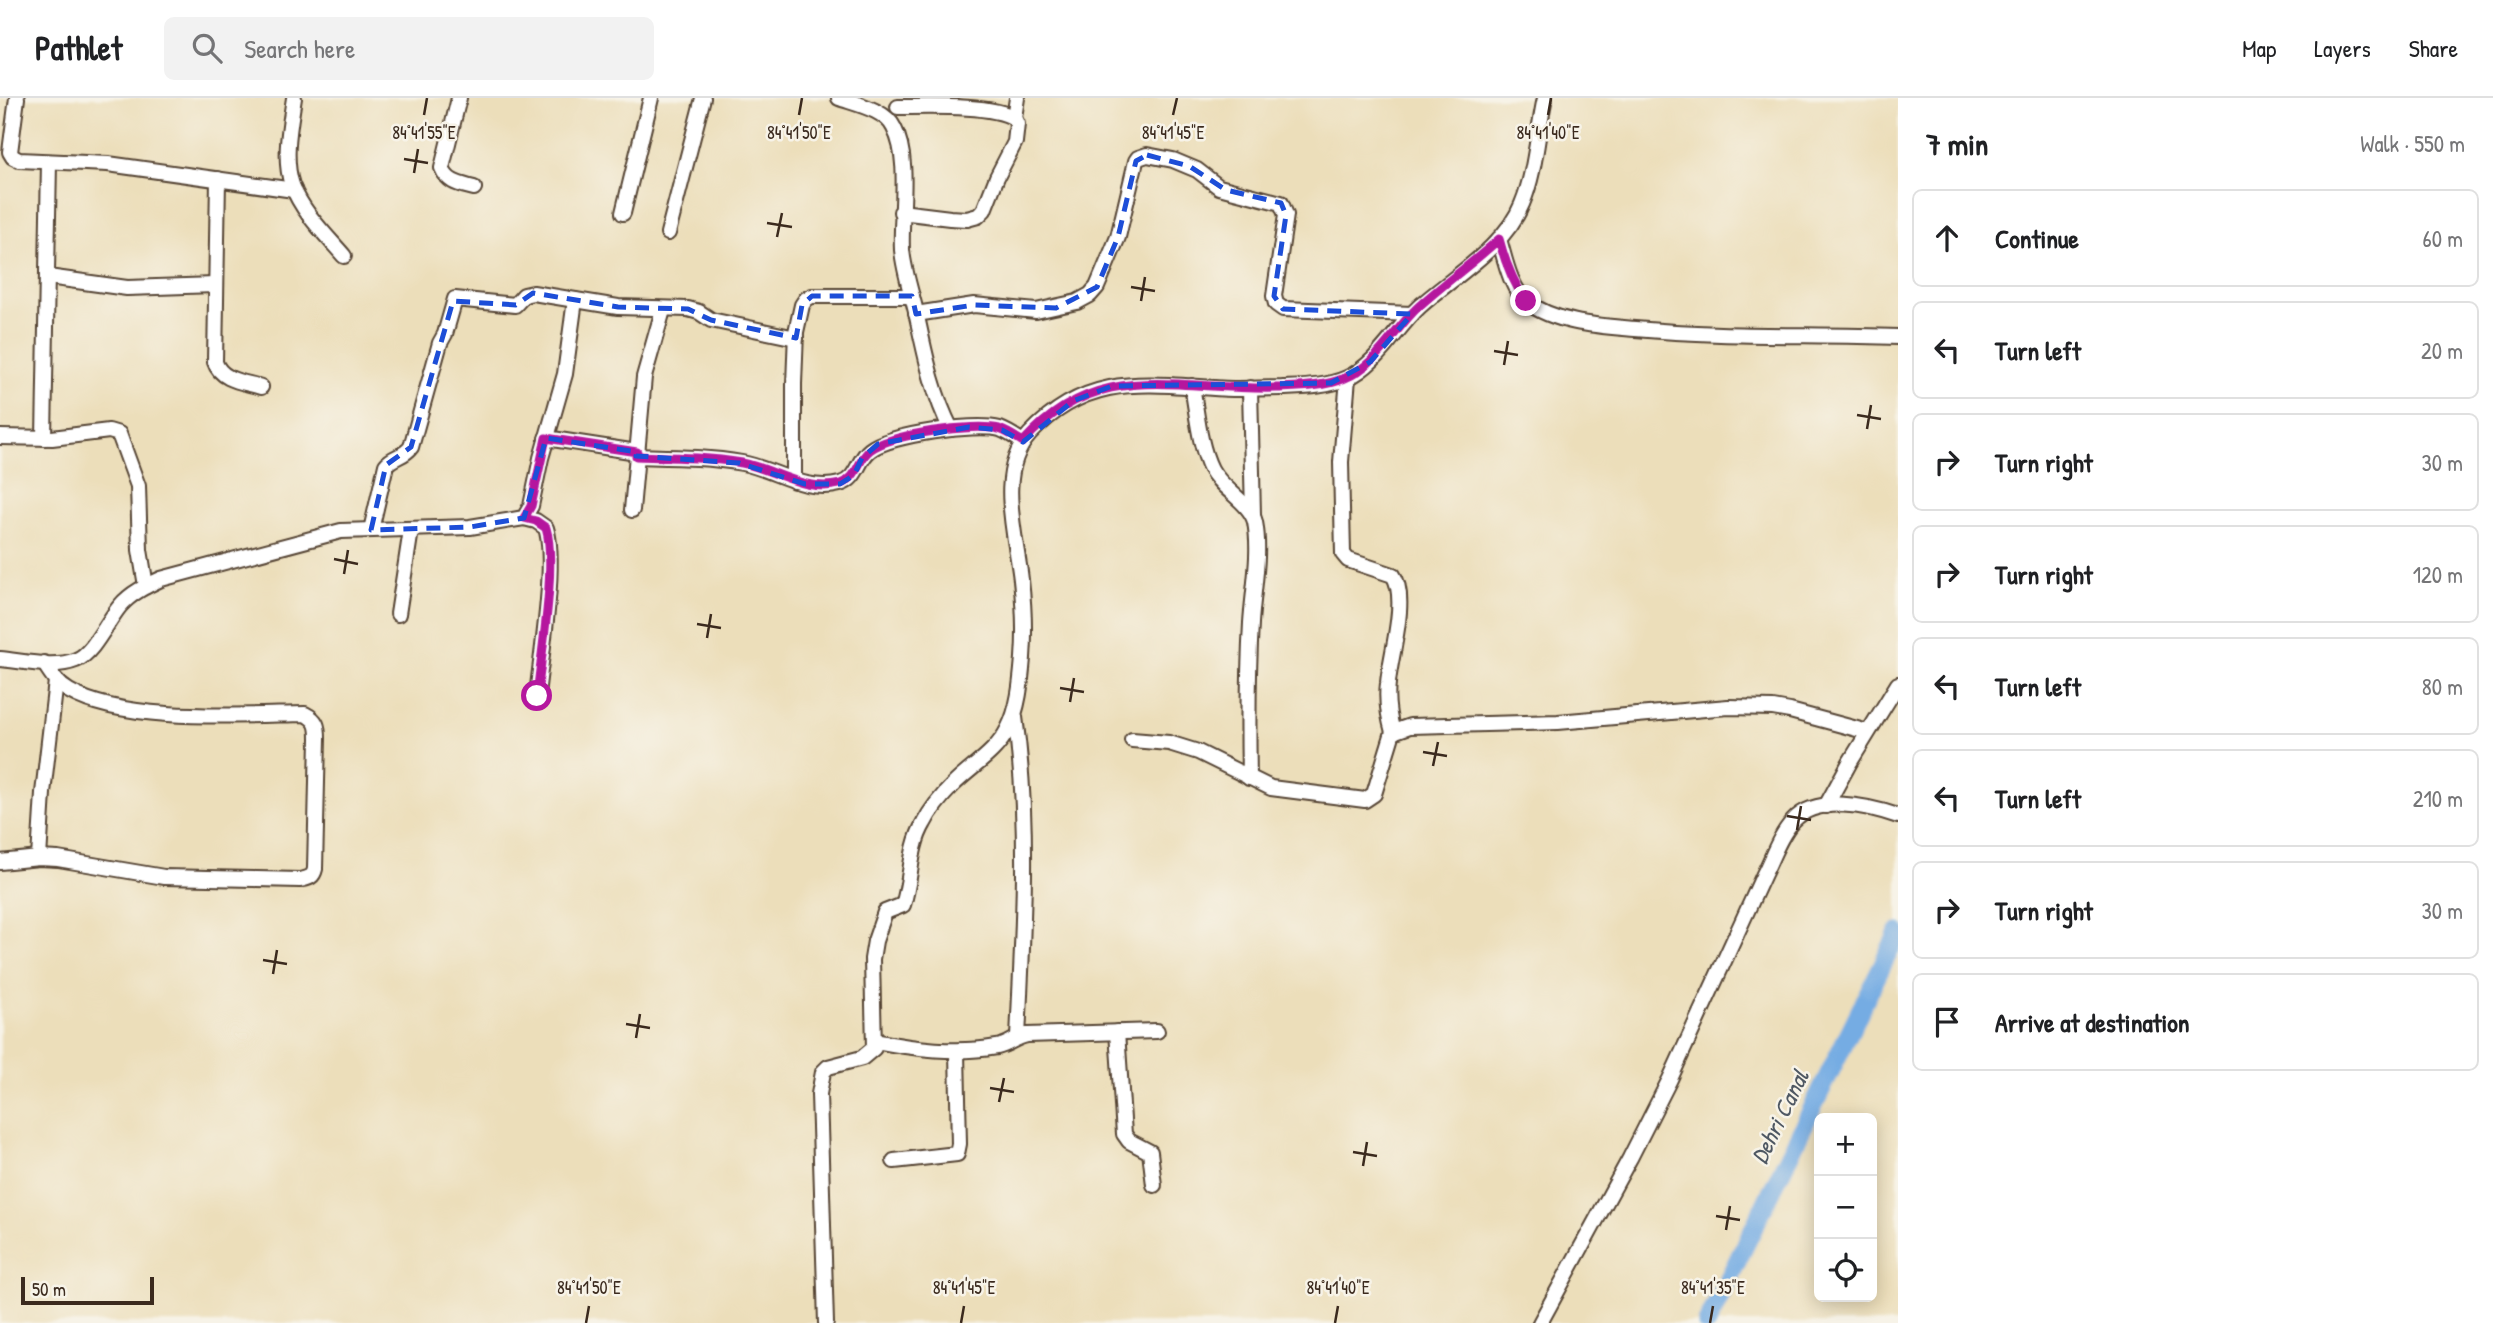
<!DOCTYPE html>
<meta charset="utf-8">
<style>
body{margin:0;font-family:"Patrick Hand",sans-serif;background:#f2f2f2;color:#202124}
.controls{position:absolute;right:21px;bottom:21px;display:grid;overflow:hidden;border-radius:10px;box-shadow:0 4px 18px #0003}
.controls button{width:63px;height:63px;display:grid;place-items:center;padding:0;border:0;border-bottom:2px solid #e0e0e0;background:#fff;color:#202124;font:35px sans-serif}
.scale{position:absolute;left:21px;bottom:18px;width:133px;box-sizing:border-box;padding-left:7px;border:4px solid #3b2a1e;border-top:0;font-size:19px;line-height:24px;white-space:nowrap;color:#3b2a1e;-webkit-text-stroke:5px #f7f3e8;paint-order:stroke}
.stop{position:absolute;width:21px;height:21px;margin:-16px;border:5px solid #b5179e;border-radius:50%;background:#fff}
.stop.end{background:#b5179e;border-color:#fff;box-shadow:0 2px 7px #0008}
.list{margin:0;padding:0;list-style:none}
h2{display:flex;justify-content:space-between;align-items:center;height:91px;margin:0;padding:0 28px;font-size:30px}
h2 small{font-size:23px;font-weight:400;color:#757577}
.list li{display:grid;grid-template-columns:46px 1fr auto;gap:21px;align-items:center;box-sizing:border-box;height:98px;margin:0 14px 14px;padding:0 14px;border:2px solid #e0e0e0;border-radius:10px}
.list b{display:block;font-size:26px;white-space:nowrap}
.list em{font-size:23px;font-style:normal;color:#757577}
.icon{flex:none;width:38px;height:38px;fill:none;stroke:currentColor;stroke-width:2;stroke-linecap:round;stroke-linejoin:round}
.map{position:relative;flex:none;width:1898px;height:1225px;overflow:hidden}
header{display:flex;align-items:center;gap:42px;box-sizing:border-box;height:98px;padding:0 35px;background:#fff;border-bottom:2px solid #e0e0e0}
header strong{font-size:33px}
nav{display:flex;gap:38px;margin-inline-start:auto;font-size:24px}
.search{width:490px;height:63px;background:#f2f2f2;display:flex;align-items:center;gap:18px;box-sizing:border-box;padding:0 24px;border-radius:10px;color:#757577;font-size:26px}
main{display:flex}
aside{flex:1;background:#fff}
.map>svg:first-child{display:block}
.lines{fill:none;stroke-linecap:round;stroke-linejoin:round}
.canal{stroke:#74ace3;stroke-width:19}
.street-casing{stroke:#564535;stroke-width:18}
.street{stroke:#fff;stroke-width:14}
.route{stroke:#b5179e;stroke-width:9}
.marked{fill:none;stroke:#1d4ed8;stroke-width:5;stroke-dasharray:14 9;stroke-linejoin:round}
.ticks{fill:none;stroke:#3b2a1e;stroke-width:2.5}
.labels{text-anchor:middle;stroke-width:5;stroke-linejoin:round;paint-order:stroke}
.water-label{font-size:24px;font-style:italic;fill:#4f5863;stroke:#f7f3e8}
.ticks-label{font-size:18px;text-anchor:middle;fill:#3b2a1e;stroke:#f7f3e8;stroke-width:5;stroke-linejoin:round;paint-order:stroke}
</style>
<header>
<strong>Pathlet</strong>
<div class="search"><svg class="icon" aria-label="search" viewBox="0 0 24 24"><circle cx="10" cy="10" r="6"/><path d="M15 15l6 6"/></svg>Search here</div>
<nav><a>Map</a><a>Layers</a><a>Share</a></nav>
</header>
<main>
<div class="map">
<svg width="1898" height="1225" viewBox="0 0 1898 1225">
<rect width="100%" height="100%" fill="#f7f3e8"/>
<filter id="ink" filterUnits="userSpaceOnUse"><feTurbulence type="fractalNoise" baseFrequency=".0143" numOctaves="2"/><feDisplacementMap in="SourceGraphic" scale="14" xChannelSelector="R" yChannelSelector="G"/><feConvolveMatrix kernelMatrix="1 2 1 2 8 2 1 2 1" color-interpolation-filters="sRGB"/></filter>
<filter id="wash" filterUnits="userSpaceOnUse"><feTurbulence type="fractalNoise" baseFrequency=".00686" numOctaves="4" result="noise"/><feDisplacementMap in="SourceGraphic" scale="28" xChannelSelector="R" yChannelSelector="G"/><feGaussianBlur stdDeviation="1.57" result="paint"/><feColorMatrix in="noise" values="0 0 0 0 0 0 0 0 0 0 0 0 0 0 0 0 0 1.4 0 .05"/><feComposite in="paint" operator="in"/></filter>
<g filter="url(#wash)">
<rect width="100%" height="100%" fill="#ecdeba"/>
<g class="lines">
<polyline class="canal" points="1707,1225 1898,835"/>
</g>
</g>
<g filter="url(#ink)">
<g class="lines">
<defs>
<g id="street">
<polyline points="17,0 10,54 13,59 19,62 108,66 294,92"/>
<path d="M294 0C290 27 283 61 292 87 302 114 326 137 344 158"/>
<path d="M459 0 442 70C448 85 459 86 474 90"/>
<path d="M839 0C856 6 886 12 894 30 911 62 900 116 902 152 904 173 911 193 916 214 925 255 932 294 951 331"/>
<path d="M898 9C925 9 992 6 1014 20L1017 26 1015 44 997 79 984 112 978 118 967 121 950 120 901 114"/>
<polyline points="1014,20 1017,0"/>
<path d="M218 81 215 264C221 283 245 284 261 289"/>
<polyline points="623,115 651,0"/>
<polyline points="668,135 703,0"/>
<path d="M1499 141C1505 161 1510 190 1527 204 1556 226 1601 228 1635 231 1723 239 1810 236 1898 239"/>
<polyline points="48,179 127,190 215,187"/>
<polyline points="916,216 974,207 1036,213 1077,204 1090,197 1097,189 1118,139 1136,63 1138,60 1147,57 1173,62 1197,72 1219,89 1281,105 1286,117 1274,198 1276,206 1283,211 1412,216"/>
<path d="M1348 280 1341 364 1343 456 1348 462 1393 477C1409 500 1390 558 1388 585 1386 602 1388 617 1393 634"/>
<path d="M1192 288C1197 315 1199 347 1211 371 1222 392 1250 404 1255 424 1261 456 1253 492 1251 525 1248 577 1248 628 1249 680"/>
<polyline points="1250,290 1253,417"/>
<polyline points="0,339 52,340 109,333 119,336 138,388 140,452 146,488"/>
<polyline points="44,340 49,64"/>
<polyline points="546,340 637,354"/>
<path d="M636 358C672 359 708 359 742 365 775 371 805 395 840 386 858 381 857 362 870 352 891 336 974 325 1000 331 1008 334 1015 339 1023 344"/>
<polyline points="794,383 794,286 796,234 802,207 806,201 812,198 912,198"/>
<polyline points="632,412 644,279 663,212"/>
<path d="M524 420 536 423 546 430C557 465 541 557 537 598"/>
<path d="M371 432 386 367C393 358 404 359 411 349L440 245 445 236 455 201 515 207 524 197 533 195 618 209 688 211 699 214 711 222 796 240"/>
<polyline points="398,516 411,432"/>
<path d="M0 561C23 563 54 571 76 562 93 556 108 522 120 508 131 495 146 488 161 481L341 433 470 429 524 420 531 408 541 360 565 276 575 202"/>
<path d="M1015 619C1030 724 1023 832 1018 939"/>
<polyline points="1132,642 1169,645 1198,654 1271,690 1365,702 1374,696 1393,634 1410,628 1558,624 1728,609 1773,610 1790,613 1868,634"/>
<polyline points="1826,708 1850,664 1898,586"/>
<polyline points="39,760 43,695 56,583"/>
<path d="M0 764 39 760 58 761 164 779 300 782C308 780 313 780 315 771L318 640C318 628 317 622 305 616 242 617 124 625 69 593 57 586 51 576 44 565"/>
<polyline points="1117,934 1124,1036 1129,1043 1150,1054 1154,1087"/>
<path d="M875 943C916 951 955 956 997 949 1009 947 1015 939 1027 937L1157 933"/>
<polyline points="894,1063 957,1056 959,1046 957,954"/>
<path d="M826 1225 819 996 823 974 828 969 862 960 874 950 872 861 875 843 885 814 903 807C912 780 909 750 924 725 931 711 942 698 953 687 972 668 996 655 1008 631 1019 610 1021 583 1023 560 1025 534 1024 508 1021 482 1016 436 995 374 1030 336 1092 270 1154 288 1233 291 1249 291 1266 290 1282 290 1303 289 1327 289 1347 280 1378 266 1396 230 1420 208 1454 178 1505 149 1522 106 1536 73 1537 35 1545 0"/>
<path d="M1540 1225 1630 1060 1670 981 1764 776C1773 758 1780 737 1793 723 1817 696 1869 708 1898 718"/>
</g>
</defs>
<use href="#street" class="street-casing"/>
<use href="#street" class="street"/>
</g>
</g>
<g class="lines" filter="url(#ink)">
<path class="route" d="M537 598C541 557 557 466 546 430L536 423 524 420 531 408 546 340 637 354 636 358C672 359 707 359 742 365 775 371 805 395 840 386 858 381 857 362 870 352 890 336 974 325 999 331 1008 334 1015 339 1023 344 1099 258 1178 293 1277 290 1300 289 1324 289 1345 280 1376 268 1394 232 1417 210 1443 186 1473 165 1499 141 1505 164 1512 183 1526 203"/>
</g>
<path class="marked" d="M1147 57 1189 68 1226 92 1281 105 1286 117 1274 198 1283 211 1412 216 1370 264 1331 285 1112 288 1073 303 1023 344 1002 332 969 329 878 346 862 360 854 377 840 386H805L739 365 636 358 637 354 546 340 524 420 470 429 371 432 386 367 411 349 453 203 516 207 533 195 618 209 688 211 711 222 796 240 802 207 812 198H912L916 216 974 207 1056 210 1097 189 1118 139 1136 63Z"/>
<path class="ticks" d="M424 17 427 0M799 17 802 0M1173 17 1177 0M1548 17 1551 0M404 61 428 65M414 75 418 51M767 125 792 129M777 139 782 115M1131 189 1155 193M1141 203 1145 179M1494 253 1518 257M1504 267 1508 243M1857 317 1881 321M1867 331 1871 307M334 461 358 466M344 476 348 452M697 526 721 530M707 540 711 516M1060 590 1084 594M1070 604 1074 580M1423 654 1447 658M1433 668 1438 644M1787 718 1811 722M1797 732 1801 708M263 862 287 866M273 876 277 852M626 926 650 930M636 940 640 916M990 990 1014 994M999 1004 1004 980M1353 1054 1377 1058M1363 1068 1367 1044M1716 1118 1740 1122M1726 1132 1730 1108M586 1225 589 1208M961 1225 964 1208M1335 1225 1338 1208M1710 1225 1713 1208"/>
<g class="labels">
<g class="water-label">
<text transform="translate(1780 1019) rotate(-64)" y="8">Dehri Canal</text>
</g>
</g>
<g class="ticks-label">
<text x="424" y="41">84°41'55"E</text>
<text x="799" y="41">84°41'50"E</text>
<text x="1173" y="41">84°41'45"E</text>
<text x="1548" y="41">84°41'40"E</text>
<text x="589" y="1196">84°41'50"E</text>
<text x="964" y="1196">84°41'45"E</text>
<text x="1338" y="1196">84°41'40"E</text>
<text x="1713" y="1196">84°41'35"E</text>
</g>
</svg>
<div class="controls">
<button>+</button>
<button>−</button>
<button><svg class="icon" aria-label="locate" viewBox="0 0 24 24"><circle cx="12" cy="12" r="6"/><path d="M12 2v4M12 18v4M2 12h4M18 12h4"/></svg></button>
</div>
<div class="scale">50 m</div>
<div class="stop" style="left:537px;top:598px"></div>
<div class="stop end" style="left:1526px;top:203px"></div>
</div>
<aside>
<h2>7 min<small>Walk · 550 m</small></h2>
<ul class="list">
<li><svg class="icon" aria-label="ahead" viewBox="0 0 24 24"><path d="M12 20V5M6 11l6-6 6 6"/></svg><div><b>Continue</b></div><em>60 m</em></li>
<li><svg class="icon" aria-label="left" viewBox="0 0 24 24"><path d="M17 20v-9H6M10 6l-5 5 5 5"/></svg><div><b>Turn left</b></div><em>20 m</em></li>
<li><svg class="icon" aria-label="right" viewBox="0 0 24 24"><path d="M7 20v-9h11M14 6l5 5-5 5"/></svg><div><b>Turn right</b></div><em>30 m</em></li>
<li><svg class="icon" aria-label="right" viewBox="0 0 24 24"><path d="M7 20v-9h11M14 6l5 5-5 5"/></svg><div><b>Turn right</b></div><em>120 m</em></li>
<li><svg class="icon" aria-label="left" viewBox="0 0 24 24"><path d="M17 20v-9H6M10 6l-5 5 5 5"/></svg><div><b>Turn left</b></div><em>80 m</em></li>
<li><svg class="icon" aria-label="left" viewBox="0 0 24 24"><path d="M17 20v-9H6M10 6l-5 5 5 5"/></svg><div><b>Turn left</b></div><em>210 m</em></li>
<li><svg class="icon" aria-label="right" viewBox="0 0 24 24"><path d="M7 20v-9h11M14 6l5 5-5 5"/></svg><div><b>Turn right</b></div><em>30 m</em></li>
<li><svg class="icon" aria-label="arrive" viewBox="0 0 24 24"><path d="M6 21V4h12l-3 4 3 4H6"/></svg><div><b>Arrive at destination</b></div></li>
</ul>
</aside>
</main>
